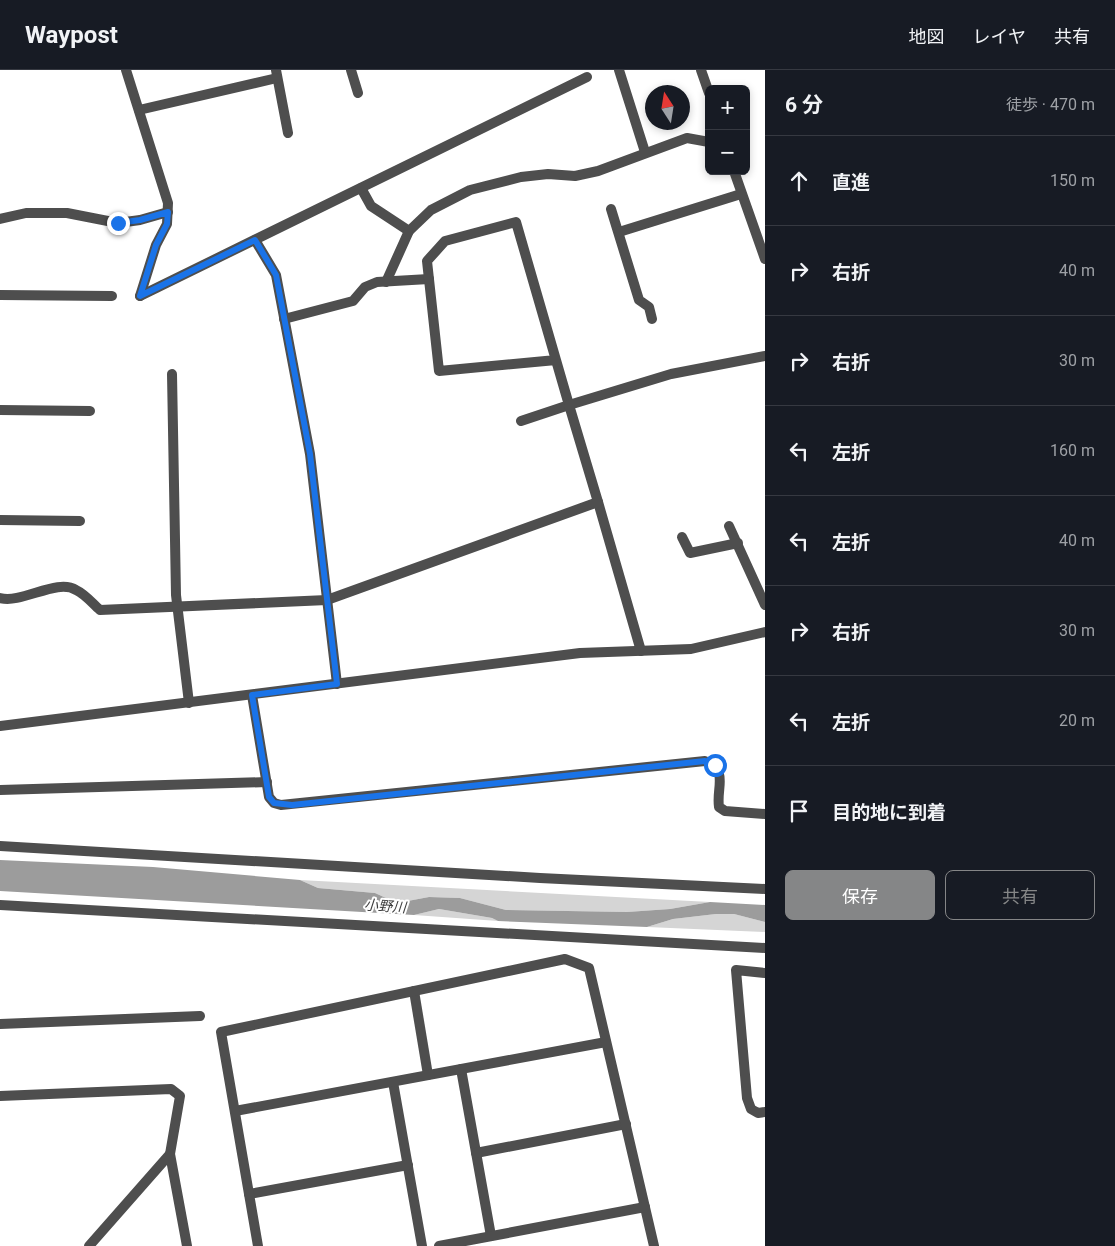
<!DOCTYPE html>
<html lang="ja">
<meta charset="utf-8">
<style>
body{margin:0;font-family:Roboto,"Noto Sans JP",sans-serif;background:#242831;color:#f1f3f6}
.controls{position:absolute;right:15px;top:15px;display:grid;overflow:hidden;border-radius:8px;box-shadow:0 2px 8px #0003}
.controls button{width:45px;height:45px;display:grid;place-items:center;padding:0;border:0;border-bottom:1px solid #363941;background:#171b24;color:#f1f3f6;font:25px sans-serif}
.compass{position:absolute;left:645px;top:15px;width:45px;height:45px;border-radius:50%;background:#171b24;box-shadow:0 2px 8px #0003;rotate:348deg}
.stop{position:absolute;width:15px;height:15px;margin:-11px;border:4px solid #1a73e8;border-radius:50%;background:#fff}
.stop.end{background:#1a73e8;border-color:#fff;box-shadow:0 1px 5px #0008}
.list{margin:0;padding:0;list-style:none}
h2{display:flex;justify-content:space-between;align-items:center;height:65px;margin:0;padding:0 20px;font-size:21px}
h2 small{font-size:16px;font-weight:400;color:#9ea1a6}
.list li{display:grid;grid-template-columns:32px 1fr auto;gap:15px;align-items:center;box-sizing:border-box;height:90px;padding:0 20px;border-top:1px solid #363941}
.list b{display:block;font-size:19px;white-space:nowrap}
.list em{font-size:16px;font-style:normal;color:#9ea1a6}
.actions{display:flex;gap:10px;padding:15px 20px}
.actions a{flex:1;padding:11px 0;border:1px solid #858687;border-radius:8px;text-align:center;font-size:18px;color:#858687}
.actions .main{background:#858687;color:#fff}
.icon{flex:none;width:28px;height:28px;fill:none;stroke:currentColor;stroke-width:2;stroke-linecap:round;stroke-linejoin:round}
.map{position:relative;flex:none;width:765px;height:1176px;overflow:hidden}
header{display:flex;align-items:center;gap:30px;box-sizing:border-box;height:70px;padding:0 25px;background:#171b24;border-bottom:1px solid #363941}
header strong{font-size:24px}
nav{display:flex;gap:28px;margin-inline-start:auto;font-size:18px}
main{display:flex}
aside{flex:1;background:#171b24}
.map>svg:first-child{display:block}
.green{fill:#d5d5d5}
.water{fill:#9c9c9c}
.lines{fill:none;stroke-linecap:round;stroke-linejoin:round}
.minor{stroke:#4e4e4e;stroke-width:10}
.route{stroke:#1a73e8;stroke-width:6}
.labels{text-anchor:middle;stroke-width:4;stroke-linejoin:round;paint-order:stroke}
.water-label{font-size:14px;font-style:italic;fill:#3d3d3d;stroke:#fff}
</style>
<header>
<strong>Waypost</strong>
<nav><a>地図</a><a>レイヤ</a><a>共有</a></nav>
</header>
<main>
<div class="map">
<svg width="765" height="1176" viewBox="0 0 765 1176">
<rect width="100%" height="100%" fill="#fff"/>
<g class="green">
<polygon points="300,810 710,832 670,839 627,842 506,840 460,828 429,827 397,833 375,823 318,818"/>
<polygon points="439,839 492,848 498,851 414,845"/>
<polygon points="716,844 734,844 765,852 765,862 647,857 673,849"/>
</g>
<polygon class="water" points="0,790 153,797 300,810 318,818 375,823 397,833 429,827 460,828 506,840 627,842 670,839 710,832 765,835 765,852 734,844 716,844 673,849 647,857 498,851 492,848 439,839 414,845 0,821"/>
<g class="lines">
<g class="minor">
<polyline points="126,0 168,133 167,154 156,175 140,226"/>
<polyline points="276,0 288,63"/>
<polyline points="351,0 358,23"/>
<polyline points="619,0 645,82"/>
<polyline points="701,0 709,23"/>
<polyline points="139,40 277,8"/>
<polyline points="734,101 765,189"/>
<polyline points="361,118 371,136 409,161"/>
<polyline points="611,139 639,230 649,237 652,249"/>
<polyline points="0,149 26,143 67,143 118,153 140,150 168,142"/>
<polyline points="619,162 741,124"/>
<polyline points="255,170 276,205 310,384 337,614"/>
<polyline points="386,212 409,161 431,140 470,120 521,107 548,104 575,106 598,101 687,68 709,72"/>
<polyline points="0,225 112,226"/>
<polyline points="140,226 587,7"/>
<polyline points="284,249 353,231 365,217 377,212 429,209"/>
<polyline points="172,304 176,525 189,633"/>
<polyline points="0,340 90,341"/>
<polyline points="521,351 569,335 516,152 445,171 427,191 439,301 556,290"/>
<polyline points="598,432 641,581"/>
<polyline points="0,450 80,451"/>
<polyline points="729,456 765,535"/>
<polyline points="682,467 690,483 738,473"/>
<path d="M0 528C22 534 57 508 76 520 85 524 93 534 100 540L327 530 598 432 569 335 671 304 765 286"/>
<path d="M252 625 269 727 274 733 281 735 705 691C729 701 716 717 719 737L725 741 765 744"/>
<polyline points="0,656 580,583 691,579 765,562"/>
<polyline points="0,720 267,712"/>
<polyline points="0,776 540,808 765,819"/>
<polyline points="0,835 765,878"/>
<polyline points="765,903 736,900 747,1028 751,1039 758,1043 765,1042"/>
<polyline points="414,921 428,1005"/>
<polyline points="0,954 200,946"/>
<polyline points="461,999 491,1166"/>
<polyline points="393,1012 422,1176"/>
<polyline points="0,1026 171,1019 180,1026 170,1084 187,1176"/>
<polyline points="235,1041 606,972"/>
<polyline points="476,1083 626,1054"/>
<polyline points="249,1124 408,1095"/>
<polyline points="89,1176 170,1084"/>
<polyline points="258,1176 221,962 565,889 589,898 654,1176"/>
<polyline points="439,1176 645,1137"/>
</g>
</g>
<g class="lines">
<polyline class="route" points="118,153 140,150 168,142 167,154 156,175 140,226 255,170 276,205 310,384 337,614 252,625 269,727 274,733 292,735 705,691 715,695"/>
</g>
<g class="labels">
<g class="water-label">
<text transform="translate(385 836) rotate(4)" y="5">小野川</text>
</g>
</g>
</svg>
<div class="controls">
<button>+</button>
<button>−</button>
</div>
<svg class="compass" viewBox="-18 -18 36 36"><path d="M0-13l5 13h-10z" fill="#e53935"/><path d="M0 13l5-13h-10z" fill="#9ea1a6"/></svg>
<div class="stop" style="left:715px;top:695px"></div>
<div class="stop end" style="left:118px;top:153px"></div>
</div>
<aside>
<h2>6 分<small>徒歩 · 470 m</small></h2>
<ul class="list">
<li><svg class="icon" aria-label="ahead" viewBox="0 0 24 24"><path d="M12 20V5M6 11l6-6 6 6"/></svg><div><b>直進</b></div><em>150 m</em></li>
<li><svg class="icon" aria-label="right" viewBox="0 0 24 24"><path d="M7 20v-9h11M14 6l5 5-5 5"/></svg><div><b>右折</b></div><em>40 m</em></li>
<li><svg class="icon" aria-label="right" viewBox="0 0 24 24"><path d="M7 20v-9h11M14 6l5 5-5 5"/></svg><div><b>右折</b></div><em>30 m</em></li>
<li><svg class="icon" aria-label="left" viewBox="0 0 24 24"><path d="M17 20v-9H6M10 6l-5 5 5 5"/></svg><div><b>左折</b></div><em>160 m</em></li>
<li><svg class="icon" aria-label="left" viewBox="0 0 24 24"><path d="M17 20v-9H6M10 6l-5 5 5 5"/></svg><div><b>左折</b></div><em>40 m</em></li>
<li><svg class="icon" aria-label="right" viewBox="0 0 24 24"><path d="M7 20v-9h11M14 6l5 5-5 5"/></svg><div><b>右折</b></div><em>30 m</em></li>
<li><svg class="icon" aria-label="left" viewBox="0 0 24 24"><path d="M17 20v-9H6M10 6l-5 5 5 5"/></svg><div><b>左折</b></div><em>20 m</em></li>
<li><svg class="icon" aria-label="arrive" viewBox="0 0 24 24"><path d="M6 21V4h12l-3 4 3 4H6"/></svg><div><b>目的地に到着</b></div></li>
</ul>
<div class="actions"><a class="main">保存</a><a>共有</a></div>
</aside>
</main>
